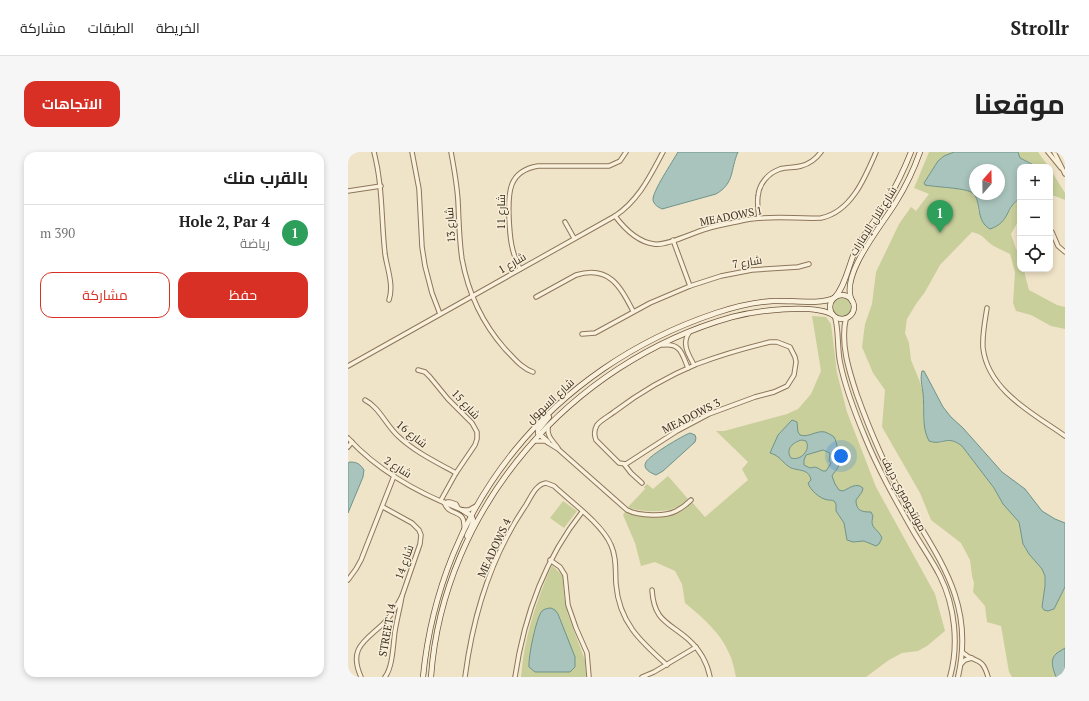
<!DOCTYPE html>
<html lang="ar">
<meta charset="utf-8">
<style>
body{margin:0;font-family:"PT Serif",Cairo,serif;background:#f6f6f6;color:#222;direction:rtl}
.controls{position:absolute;right:12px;top:12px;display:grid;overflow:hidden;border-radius:8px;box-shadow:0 2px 6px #0003}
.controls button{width:36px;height:36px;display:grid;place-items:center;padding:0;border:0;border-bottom:1px solid #e0e0e0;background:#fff;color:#222;font:20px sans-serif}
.compass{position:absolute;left:621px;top:12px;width:36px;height:36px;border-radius:50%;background:#fff;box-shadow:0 2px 6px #0003;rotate:20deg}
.you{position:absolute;left:493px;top:304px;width:14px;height:14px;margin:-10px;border:3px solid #fff;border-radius:50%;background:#1a73e8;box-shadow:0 0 0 6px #1a73e833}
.badge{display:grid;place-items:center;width:26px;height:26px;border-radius:50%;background:#d93025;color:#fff;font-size:13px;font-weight:700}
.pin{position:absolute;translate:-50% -33px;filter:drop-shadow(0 1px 2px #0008)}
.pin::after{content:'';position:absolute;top:21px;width:14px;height:12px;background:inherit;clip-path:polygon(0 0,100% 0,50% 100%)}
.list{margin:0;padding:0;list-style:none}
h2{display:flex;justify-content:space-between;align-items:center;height:52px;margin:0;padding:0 16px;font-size:17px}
h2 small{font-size:13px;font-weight:400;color:#767676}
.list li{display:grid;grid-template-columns:26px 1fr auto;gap:12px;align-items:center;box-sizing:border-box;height:56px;padding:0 16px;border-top:1px solid #e0e0e0}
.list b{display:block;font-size:15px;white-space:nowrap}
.list p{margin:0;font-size:13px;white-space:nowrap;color:#767676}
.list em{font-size:13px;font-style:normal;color:#767676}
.actions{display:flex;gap:8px;padding:12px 16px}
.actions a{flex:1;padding:9px 0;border:1px solid #d93025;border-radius:12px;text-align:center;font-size:14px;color:#d93025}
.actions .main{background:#d93025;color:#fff}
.icon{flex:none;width:22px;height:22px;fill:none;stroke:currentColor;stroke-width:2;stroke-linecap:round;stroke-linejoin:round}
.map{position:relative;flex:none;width:717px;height:525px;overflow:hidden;direction:ltr;border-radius:12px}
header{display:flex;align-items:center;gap:24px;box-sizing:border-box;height:56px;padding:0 20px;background:#fff;border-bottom:1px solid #e0e0e0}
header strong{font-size:19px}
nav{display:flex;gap:22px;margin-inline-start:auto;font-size:14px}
.intro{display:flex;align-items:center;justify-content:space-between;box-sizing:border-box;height:96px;padding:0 24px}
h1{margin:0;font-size:28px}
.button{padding:10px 18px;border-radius:12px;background:#d93025;color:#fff;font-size:14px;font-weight:700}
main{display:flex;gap:24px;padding:0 24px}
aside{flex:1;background:#fff;border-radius:12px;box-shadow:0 2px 6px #0003}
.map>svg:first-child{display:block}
.green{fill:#c9cf9b}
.water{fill:#a9c4bc;stroke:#6f938a;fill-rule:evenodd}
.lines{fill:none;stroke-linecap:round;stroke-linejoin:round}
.minor-casing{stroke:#8d765c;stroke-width:5.5}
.tertiary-casing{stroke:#8d765c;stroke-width:6}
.secondary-casing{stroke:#6f573f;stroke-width:6}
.minor{stroke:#faf1dc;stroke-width:3.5}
.tertiary{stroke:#faf1dc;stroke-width:4}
.secondary{stroke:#faf1dc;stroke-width:4.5}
.labels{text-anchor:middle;stroke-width:3;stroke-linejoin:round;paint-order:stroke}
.street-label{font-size:11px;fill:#3d2e20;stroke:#f7eed8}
</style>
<header>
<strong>Strollr</strong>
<nav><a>الخريطة</a><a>الطبقات</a><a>مشاركة</a></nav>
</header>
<div class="intro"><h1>موقعنا</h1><a class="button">الاتجاهات</a></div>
<main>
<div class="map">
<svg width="717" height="525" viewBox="0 0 717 525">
<rect width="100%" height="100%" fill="#f0e4c8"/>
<g class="green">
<path d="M581 0H606L596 4 590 9 576 31 622 39C629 45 630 51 630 59L662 58 665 52 672 47V66L663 82 668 97 672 101V117H676L677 123 681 138 709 153 717 155V177L703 174 683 163 668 159 665 151 667 120 662 102C656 99 649 96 644 93 634 86 638 84 624 80L592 113 577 140 568 152 559 167 557 181 561 191 563 208 572 230 575 241V269L592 291 599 288H604L614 294 646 336 655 352 671 370 675 393 681 402 694 417 697 424V434L694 454 711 447 717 435V496L714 498 707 523 708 525H664L661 520 653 474 639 470 637 454 625 440 626 431 624 424 622 408 613 391 583 368 572 341 534 275 537 238 525 221 514 195 517 172 524 152 528 120 551 72 563 55 568 59 581 42 566 36Z"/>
<polygon points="670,0 690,0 701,15 687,15 686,12 672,6"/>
<polygon points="702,17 717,41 717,48 707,44 702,44"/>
<circle cx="494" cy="155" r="9"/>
<path d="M464 164 478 165 483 172 489 221 499 260 528 335 587 442 597 479 579 494 570 499 554 501 541 508 518 525H388C386 517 385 509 381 501 372 480 354 465 337 451L334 432 327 419 307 410 293 414 287 391 275 363 277 360C292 365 318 369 332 360 337 358 340 354 344 350L357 365 400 328 394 317 400 310 368 279H376L439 262 450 257 463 242 473 219Z"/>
<path d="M320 324 340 347C336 350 332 354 327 356 316 361 291 360 280 355L297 337 296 335 299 332 305 337Z"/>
<polygon points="215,349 229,359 216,376 202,366"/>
<path d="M204 413 215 424 216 444 220 463 237 508 238 525H173C176 486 188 449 204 413Z"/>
</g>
<g class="water">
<path d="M330 0H390C382 18 387 31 368 42L314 57C310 55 306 53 305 48 304 40 325 9 330 0Z"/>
<path d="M606 0H670L672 6 686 13 687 15H672V47C657 54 663 70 642 77 626 68 635 47 623 40 616 36 587 35 577 33L576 31 590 9 596 4ZM627 18H651V42H627Z"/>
<path d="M574 219H576L595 255 603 265 615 276 654 320 677 337 694 359 707 367 717 371V435L706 457 700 459 696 458 694 455 697 434V424L694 417 681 402 675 392 671 370 655 352 646 336 614 294C598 282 596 294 581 289 573 274 577 258 575 241 574 233 572 227 574 219Z"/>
<path d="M444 268 449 270 450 280 452 283C461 286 468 278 477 280 479 281 484 283 486 285 489 289 492 308 491 313 490 317 486 320 484 324L487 332 491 338 495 339C502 336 508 330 515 336L514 340 508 348C508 359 514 360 523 360L525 364C521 377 530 376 534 386L531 392 528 394 516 389 505 390 499 388 496 371 488 359V352L486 349C484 348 482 348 480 348 472 347 462 338 460 331L463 328C461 315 447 320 440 314 432 308 432 304 422 301L430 283ZM454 288 458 289C463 298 453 309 443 306 437 297 445 290 454 288ZM475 298 482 301 481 309 483 311 478 319H475C469 316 469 314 462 316L456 313V308L458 303Z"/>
<path d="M342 281 347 283 348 286 347 290 315 319 308 323C303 321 294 317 298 310 302 303 334 284 342 281Z"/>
<path d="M2 310C9 310 12 312 16 318L15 325 0 361V311Z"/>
<path d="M203 456 207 458 210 462 227 505V515L222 520H187L181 515C180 506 188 466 194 459 196 457 200 456 203 456Z"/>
<path d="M717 496V525H708C705 517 701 507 709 501 712 499 714 498 717 496Z"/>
</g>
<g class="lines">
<defs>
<g id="minor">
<path d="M26 0C35 35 33 66 37 102 39 116 46 133 41 148"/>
<polyline points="64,0 71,37 74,95 77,114 84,141 92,162"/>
<path d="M103 0C106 16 109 32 110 49 111 68 111 87 114 107 120 140 135 172 157 197 166 206 173 216 185 220"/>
<polyline points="700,0 713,16"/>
<polyline points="706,0 717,22"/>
<polyline points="0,39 33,34"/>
<path d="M267 64C276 76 290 90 306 92 319 94 344 81 358 77 371 73 384 71 397 68 422 63 447 67 473 66 503 60 517 26 528 0"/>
<path d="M411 66C410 59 409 51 410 44 411 32 420 21 432 17 439 15 446 16 453 14 461 12 468 7 473 0"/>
<polyline points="217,70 226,86"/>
<polyline points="704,80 710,94 717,100"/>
<polyline points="325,88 342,134"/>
<path d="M172 117C163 99 162 86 161 66 160 41 160 19 190 14H261L272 9 278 0"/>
<path d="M188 145 228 123C261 113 272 134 285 159"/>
<path d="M639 156C637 169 634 183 635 196 640 239 686 262 717 284"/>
<path d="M341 181C333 192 341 203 346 213"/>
<polyline points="234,182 247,181 302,151 342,134 373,124 404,118 450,115 461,112"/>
<path d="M422 190H429L442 195 447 205 448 210 446 223 439 234 426 240 407 245 361 262 329 279 278 312 271 311 248 288C246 283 246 278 249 273 253 268 261 264 266 260 291 241 320 224 349 212 373 203 397 196 422 190Z"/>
<path d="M315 193C333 191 334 202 340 216"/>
<path d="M0 214 267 64C291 48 302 24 315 0"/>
<polyline points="70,218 77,220 82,225 100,247 124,271 129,280 129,287 127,293 108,321 93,348"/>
<path d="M17 248C31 255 38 273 50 284 67 300 88 310 108 321"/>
<path d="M200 276C199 285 205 289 210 296"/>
<path d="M0 286C30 319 72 342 114 358H121L128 354"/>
<path d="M186 289H197L210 297 279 358C291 364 317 365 328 359 334 356 339 352 343 348"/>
<polyline points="0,295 4,290"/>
<polyline points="276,312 283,321 294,331"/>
<path d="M96 350C101 366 118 355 116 377"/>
<polyline points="99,350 102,350 108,352 110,356"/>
<polyline points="35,355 64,371 71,378 73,383 72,392 54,444"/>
<polyline points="202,408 212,415 217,423 220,453 228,476 239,501 241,525"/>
<polyline points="0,428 8,417 13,408 46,324"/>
<path d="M304 438C306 470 321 470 341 488 352 498 359 510 362 525"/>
<path d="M614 500C627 512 634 503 640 525"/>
<polyline points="613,512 617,508 624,506"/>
<path d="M13 525C0 496 17 489 35 472 43 464 49 454 54 444 52 456 49 467 47 479 45 492 45 515 37 525"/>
<path d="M117 525C125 463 143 404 178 353 183 345 188 332 198 331L206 334C223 350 254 372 263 393 269 406 267 419 268 432 271 470 292 489 319 513"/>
<path d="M167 525C176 464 196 408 234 360"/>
<polyline points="294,525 306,520 348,495"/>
</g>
<g id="tertiary">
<path d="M487 165C491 179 489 195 492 210 497 236 507 261 517 285 530 317 547 347 564 377 573 393 584 408 592 424 607 454 611 493 602 525"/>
<path d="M498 166C492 191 501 219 509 243 521 276 535 310 552 340 587 403 628 447 610 525"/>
</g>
<g id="secondary">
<circle cx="494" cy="155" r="12"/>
<path d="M487 145C498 133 501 111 508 97 516 81 528 68 537 53 547 36 556 18 563 0"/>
<path d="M504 149C491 123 535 72 548 50 558 34 566 17 572 0"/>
<polyline points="200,290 190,281 190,278 201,265"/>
<path d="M114 358C117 360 119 361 122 363 129 368 121 378 119 384"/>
<path d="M75 525C92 352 204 216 368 161 386 155 406 150 425 149 443 148 472 153 486 146"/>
<path d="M83 525C95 356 223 210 384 165 407 159 465 151 485 163"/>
</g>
</defs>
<use href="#minor" class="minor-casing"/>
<use href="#tertiary" class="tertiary-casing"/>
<use href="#secondary" class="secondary-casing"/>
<use href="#minor" class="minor"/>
<use href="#tertiary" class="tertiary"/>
<use href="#secondary" class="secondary"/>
</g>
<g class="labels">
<g class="street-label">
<text transform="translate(153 60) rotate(-90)" y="4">شارع 11</text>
<text transform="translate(383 64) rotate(-11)" y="4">MEADOWS 1</text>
<text transform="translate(525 69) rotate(-58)" y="4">شارع تلال الإمارات</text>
<text transform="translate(102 73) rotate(-94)" y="4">شارع 13</text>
<text transform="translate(399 110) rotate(-9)" y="4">شارع 7</text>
<text transform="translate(164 111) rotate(-30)" y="4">شارع 1</text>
<text transform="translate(202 249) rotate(-43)" y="4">شارع السهول</text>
<text transform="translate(118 252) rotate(47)" y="4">شارع 15</text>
<text transform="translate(343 264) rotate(-27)" y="4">MEADOWS 3</text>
<text transform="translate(64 282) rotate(39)" y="4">شارع 16</text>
<text transform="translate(50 315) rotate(32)" y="4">شارع 2</text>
<text transform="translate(556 342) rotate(62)" y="4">مونتجوميري دريف</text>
<text transform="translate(146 396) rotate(-65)" y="4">MEADOWS 4</text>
<text transform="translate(56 410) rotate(-71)" y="4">شارع 14</text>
<text transform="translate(39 478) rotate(-80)" y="4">STREET 14</text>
</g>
</g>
</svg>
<div class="controls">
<button>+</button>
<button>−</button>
<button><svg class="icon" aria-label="locate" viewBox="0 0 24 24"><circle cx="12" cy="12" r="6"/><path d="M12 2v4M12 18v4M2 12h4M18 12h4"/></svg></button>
</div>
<svg class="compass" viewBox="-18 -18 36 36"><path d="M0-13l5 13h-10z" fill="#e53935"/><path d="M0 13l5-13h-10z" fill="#767676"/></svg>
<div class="you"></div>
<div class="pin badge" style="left:592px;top:81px;background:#2e9e5b">1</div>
</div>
<aside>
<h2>بالقرب منك<small></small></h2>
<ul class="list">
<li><span class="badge" style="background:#2e9e5b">1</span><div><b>Hole 2, Par 4</b><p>رياضة</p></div><em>390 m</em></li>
</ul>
<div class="actions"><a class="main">حفظ</a><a>مشاركة</a></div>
</aside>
</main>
